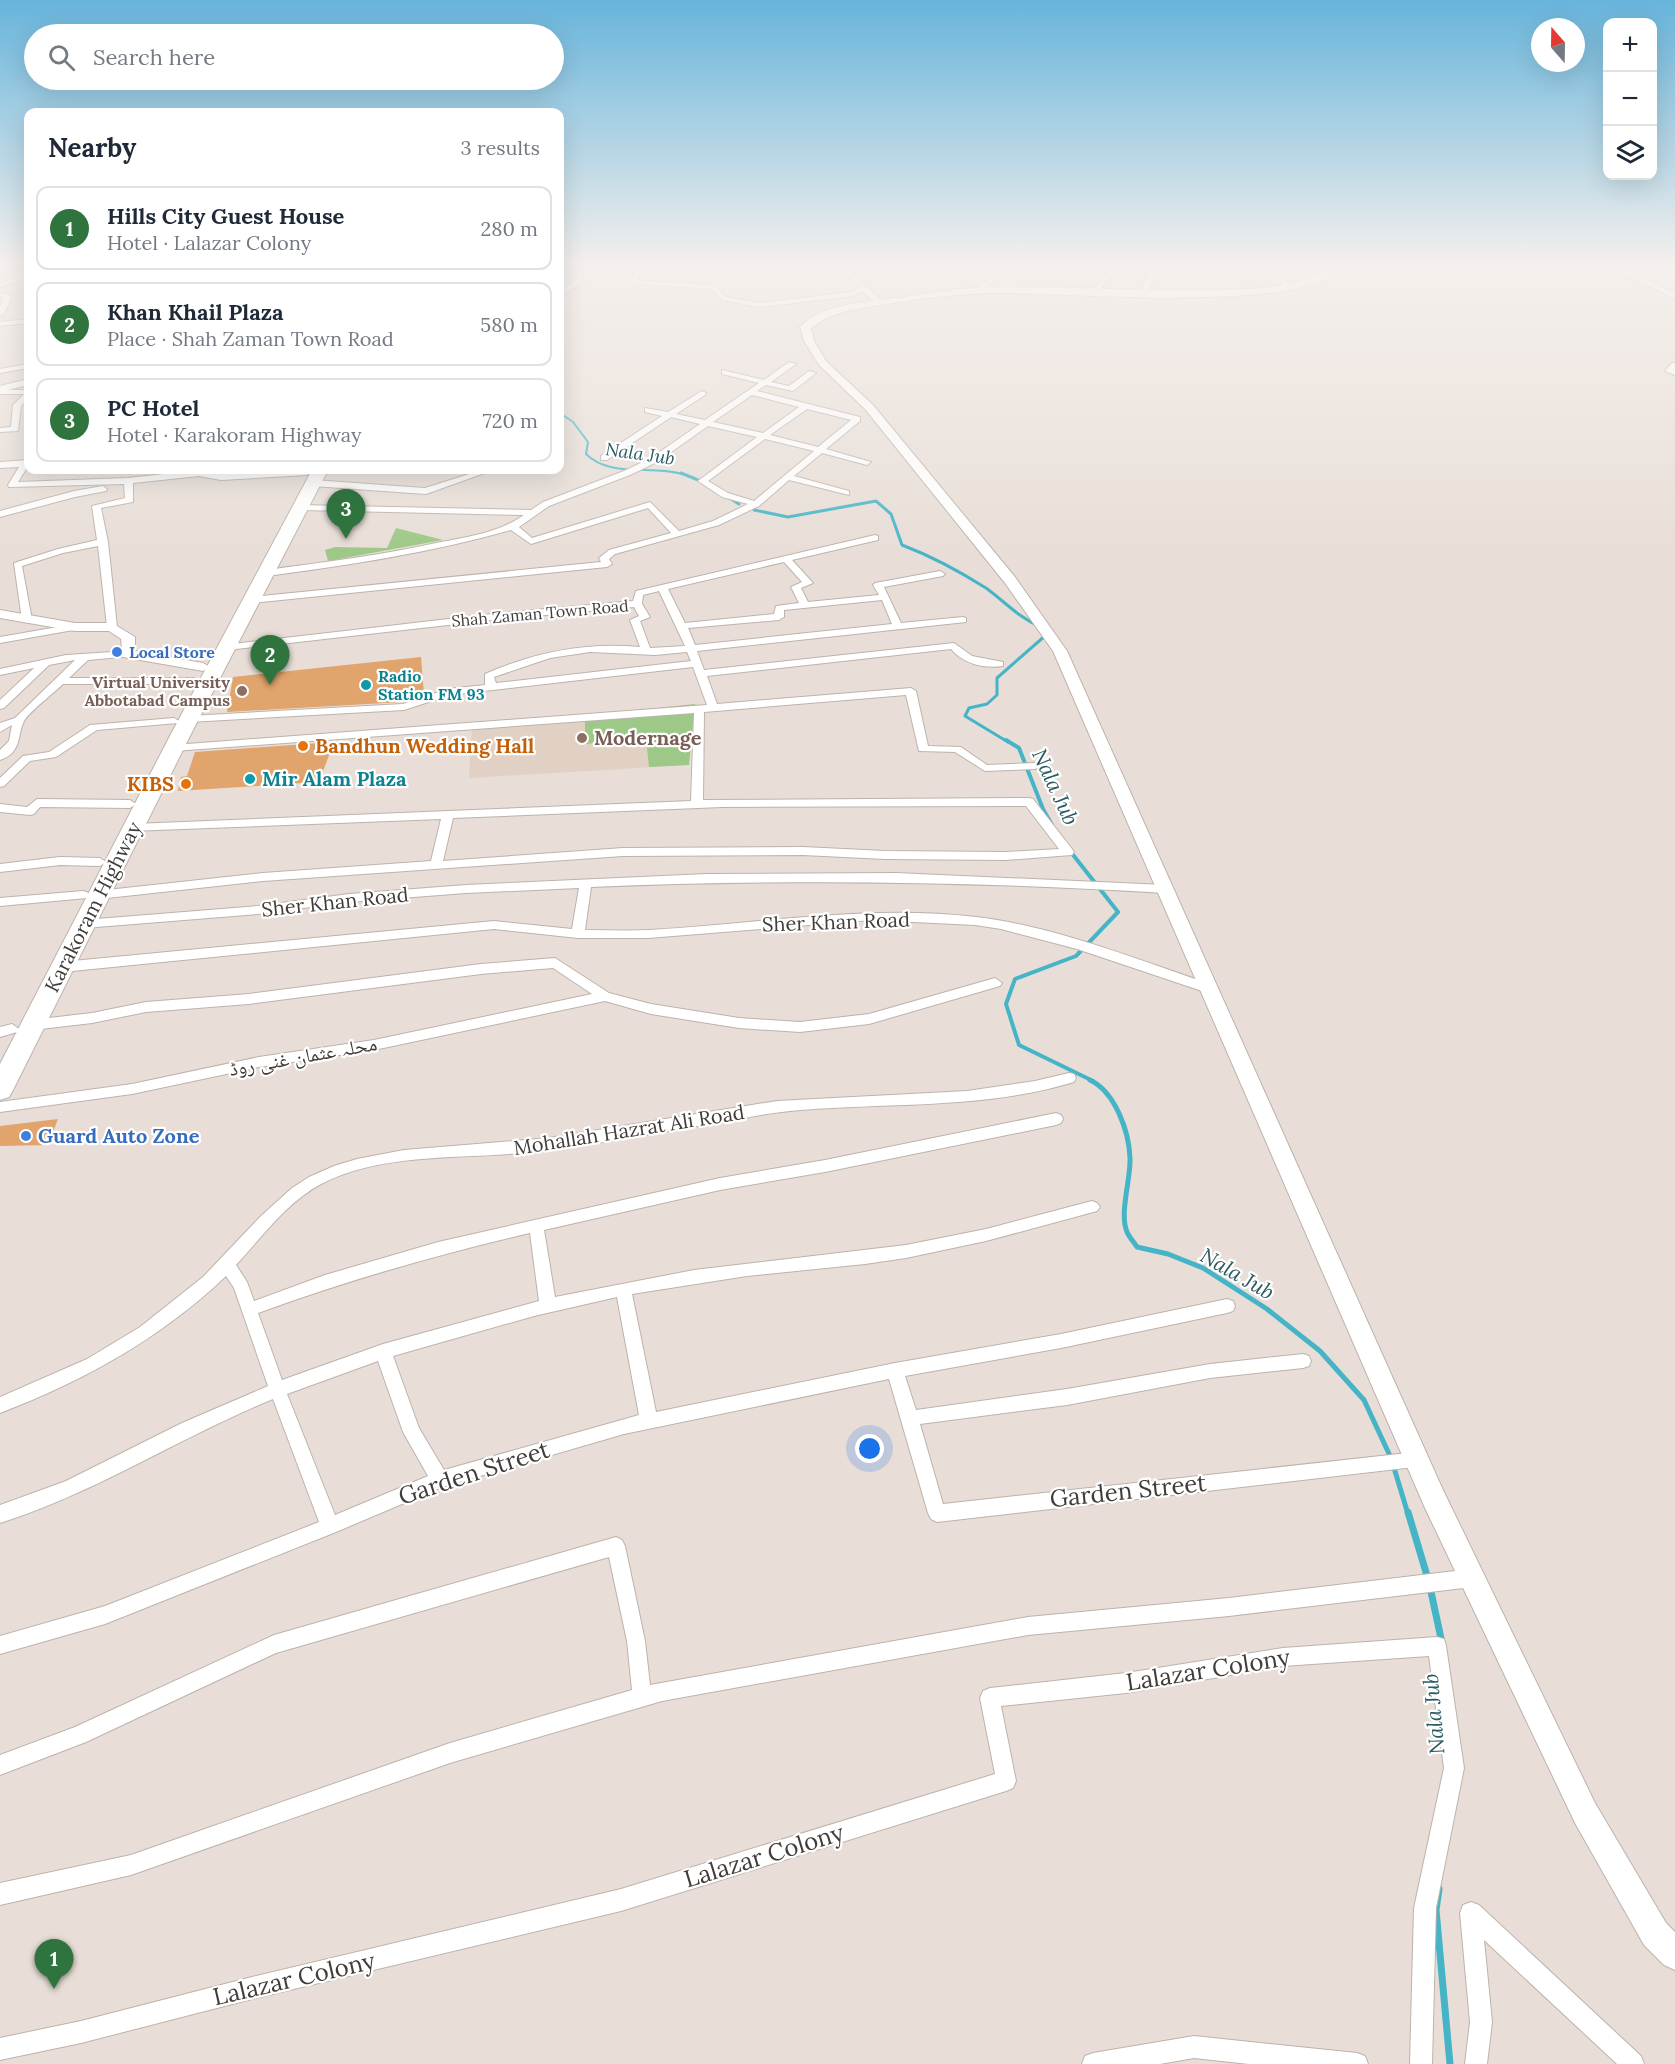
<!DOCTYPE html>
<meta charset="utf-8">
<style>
body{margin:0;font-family:Lora,"Noto Naskh Arabic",serif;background:#f2f2f3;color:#1f2937}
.controls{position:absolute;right:18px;top:18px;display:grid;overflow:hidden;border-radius:12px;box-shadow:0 6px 24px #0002}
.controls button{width:54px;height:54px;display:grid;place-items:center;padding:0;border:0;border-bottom:2px solid #e0e1e3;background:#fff;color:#1f2937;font:30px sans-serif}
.compass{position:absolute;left:1531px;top:18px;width:54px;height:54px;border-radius:50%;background:#fff;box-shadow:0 6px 24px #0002;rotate:340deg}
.you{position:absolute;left:870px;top:1449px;width:21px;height:21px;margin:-15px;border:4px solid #fff;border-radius:50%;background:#1a73e8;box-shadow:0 0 0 9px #1a73e833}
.badge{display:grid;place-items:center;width:39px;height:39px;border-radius:50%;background:#2f733f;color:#fff;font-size:20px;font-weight:700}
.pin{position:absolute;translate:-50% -50px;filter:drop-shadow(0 2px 3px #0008)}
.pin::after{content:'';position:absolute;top:32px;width:21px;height:18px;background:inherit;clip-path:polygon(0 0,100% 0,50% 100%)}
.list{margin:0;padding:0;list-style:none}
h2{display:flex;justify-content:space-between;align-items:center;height:78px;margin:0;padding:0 24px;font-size:26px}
h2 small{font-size:20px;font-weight:400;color:#747a83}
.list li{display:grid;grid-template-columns:39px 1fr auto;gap:18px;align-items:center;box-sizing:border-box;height:84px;margin:0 12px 12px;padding:0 12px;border:2px solid #e0e1e3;border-radius:12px}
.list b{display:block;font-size:22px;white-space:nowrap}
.list p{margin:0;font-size:20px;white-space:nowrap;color:#747a83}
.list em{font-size:20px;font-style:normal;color:#747a83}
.icon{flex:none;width:33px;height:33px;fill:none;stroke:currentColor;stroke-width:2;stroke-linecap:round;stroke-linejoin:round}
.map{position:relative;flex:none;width:1675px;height:2064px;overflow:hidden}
.search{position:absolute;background:#fff;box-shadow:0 6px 24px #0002;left:24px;top:24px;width:540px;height:66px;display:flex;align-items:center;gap:15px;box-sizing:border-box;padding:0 21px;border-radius:33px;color:#747a83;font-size:22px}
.panel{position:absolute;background:#fff;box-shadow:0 6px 24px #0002;left:24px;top:108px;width:540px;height:366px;border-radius:12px}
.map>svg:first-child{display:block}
.built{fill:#e1d1c4}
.green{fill:#9ec887}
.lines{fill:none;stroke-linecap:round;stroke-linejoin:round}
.stream-far4{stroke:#46b4c7;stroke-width:2}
.stream-far3{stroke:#46b4c7;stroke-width:3}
.stream-far2{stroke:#46b4c7;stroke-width:4}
.stream-far1{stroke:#46b4c7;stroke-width:5}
.stream{stroke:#46b4c7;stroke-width:7}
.building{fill:#e1a46c}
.street-casing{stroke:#bcb3ab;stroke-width:2}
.secondary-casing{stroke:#bcb3ab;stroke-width:2}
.highway-casing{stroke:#bcb3ab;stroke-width:2}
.street{fill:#fff;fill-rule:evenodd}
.secondary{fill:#fff;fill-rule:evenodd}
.highway{fill:#fff;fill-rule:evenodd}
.shop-dot{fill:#3f7fe0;stroke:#fff;stroke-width:2}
.culture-dot{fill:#0f9aa8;stroke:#fff;stroke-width:2}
.education-dot{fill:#8d6e63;stroke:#fff;stroke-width:2}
.food-dot{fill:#e8710a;stroke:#fff;stroke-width:2}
.labels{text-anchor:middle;stroke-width:4.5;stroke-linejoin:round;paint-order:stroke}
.far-street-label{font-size:16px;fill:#403c39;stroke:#fff}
.far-shop-label{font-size:16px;font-weight:bold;fill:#366cbe;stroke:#fff;text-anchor:start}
.far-culture-label{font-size:16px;font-weight:bold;fill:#0d838f;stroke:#fff;text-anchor:start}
.far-education-label{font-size:16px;font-weight:bold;fill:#785e54;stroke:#fff;text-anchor:end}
.far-water-label{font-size:18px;font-style:italic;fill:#2b5a62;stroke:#fff}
.education-label{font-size:20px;font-weight:bold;fill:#785e54;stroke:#fff;text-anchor:start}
.food-label{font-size:20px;font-weight:bold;fill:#c56008;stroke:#fff;text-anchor:start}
.culture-label{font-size:20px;font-weight:bold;fill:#0d838f;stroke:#fff;text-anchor:start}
.street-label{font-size:20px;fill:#403c39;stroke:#fff}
.shop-label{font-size:20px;font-weight:bold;fill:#366cbe;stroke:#fff;text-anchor:start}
.water-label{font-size:21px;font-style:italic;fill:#2b5a62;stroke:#fff}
.near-street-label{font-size:24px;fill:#403c39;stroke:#fff}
</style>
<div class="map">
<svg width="1675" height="2064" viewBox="0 0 1675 2064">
<rect width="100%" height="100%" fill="#e8ded7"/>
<polygon class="built" points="695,704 689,765 469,778 472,726"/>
<g class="green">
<polygon points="396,528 443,540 328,561 325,550 335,547 387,548"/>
<polygon points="695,704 689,765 649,767 646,739 585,744 585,716"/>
</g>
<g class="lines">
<path class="stream-far4" d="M560 413 573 422 588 442 586 454C611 479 654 464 685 475"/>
<g class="stream-far3">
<polyline points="681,473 703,482"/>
<polyline points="728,497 739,504"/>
<path d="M754 510 788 517 876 501 891 514 902 545C931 556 959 571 986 588 1004 601 1018 617 1039 626"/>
<polyline points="1008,742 965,716 969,708 987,704 997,695 997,678 1046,635"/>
</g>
<g class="stream-far2">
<polyline points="1006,740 1019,748 1043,809 1052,825"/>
<polyline points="1070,851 1118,912 1076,956 1015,979 1006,1004 1019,1045 1093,1081"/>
</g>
<path class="stream-far1" d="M1090 1080C1115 1092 1129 1131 1130 1158 1131 1179 1119 1213 1127 1232 1129 1237 1134 1242 1137 1247L1168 1254 1203 1268 1267 1309 1320 1351 1364 1400 1391 1458 1408 1514"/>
<g class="stream">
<polyline points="1408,1512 1428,1579"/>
<polyline points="1430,1587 1442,1643"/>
<polyline points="1439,1889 1436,1910 1450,2064"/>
</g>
</g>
<g class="building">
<polygon points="421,657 424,695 403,702 227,712 233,677"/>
<polygon points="334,742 319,782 178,791 181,777 187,776 195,752"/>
<polygon points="58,1119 48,1145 0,1146 0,1126"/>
</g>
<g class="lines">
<defs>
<g id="street">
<path d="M571 264H577L583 275C579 287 572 291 560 293V289L570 285 577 275Z"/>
<polygon points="638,264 644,264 638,279 640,281 714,285 726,297 759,303 851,292 859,288 846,275 843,267 725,274 723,271 828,264 870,264 850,267 851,273 884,303 877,305 863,291 853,296 759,307 722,300 712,289 636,284 632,279"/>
<polygon points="1022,264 1031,264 991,283 978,292 973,291 987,281"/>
<polygon points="1115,264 1122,264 1096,293 1092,293 1092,291"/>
<polygon points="1151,264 1157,264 1148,294 1144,296 1140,294"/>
<polygon points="1265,264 1272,264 1290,286 1290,288 1286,288"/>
<polygon points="1607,264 1616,264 1675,294 1675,299"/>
<polygon points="0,265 28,273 28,277 0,287 0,283 21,275 0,269"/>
<polygon points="0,293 12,296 4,314 0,316 0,306 4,298 0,297"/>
<polygon points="28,319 28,323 0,326 0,322"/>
<path d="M789 362 796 364 771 382 789 386 809 371 816 373 793 391 766 385 757 391 860 417V421L826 449 871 462 867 465 822 453 794 476 849 491V495L789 480 759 506 719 525 615 554 609 559 612 564 607 567 252 603 247 600 252 597 601 562 599 558 609 550 671 533 648 508 531 544 511 530C431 553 349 565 267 576L262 573 267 570C325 562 383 555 441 542 469 537 500 532 524 515L301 510 297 507 298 505 531 510 543 502 624 471 651 458 700 424 671 417 607 460H601V456L662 416 645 412V408L668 412 702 391 706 393 705 395 676 414 705 420 759 383 722 374V370L764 380ZM752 395 799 407 763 433 713 422ZM807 409 851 420 818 447 770 435ZM708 426 757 437 698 481 722 497 748 504 713 521 679 531 650 502 532 538 519 527 549 506 630 475 657 462ZM765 439 814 451 754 501 728 493 708 481Z"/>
<polygon points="1672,363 1675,363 1675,375 1665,371"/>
<polygon points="28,364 28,368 0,373 0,369"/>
<polygon points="0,390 28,390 28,399 21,406 18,431 0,432 0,428 11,427 13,405 24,394 0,394"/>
<polygon points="28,460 28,466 18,482 128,478 199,470 221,474 306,470 311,472 307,475 221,480 199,476 133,483 133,502 101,508 108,542 117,627 112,630 107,627 98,546 63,553 22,566 32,620 27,623 22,620 14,563 58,549 97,540 92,506 125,498 124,484 9,487 8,485 19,467 0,468 0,462"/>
<polygon points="482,470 493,470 426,494 313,486 309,483 313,480 425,488"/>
<polygon points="103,486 107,489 106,491 75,497 0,517 0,511 74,491"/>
<path d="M875 535 878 536V540L792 560 813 583 801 588 808 602 879 595 873 585 875 583 940 571 945 574 943 576 884 587 901 623 963 617 966 618V622L697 651 704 670 954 643 972 656 1003 662V666C985 669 963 664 951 649L707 676 717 704 911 688 916 691 928 746 961 747 987 765 1035 763 1041 766 1035 769 985 771 955 752 919 751 906 695 704 712 703 800 1029 798 1033 799 1072 849 1074 852 1072 855 1005 860 885 859 803 855 623 856 263 881 98 899 92 895 98 891 263 873 431 861 441 819 130 831 128 828 130 825 134 824 691 801 694 713 174 751 168 748 174 745 707 705 693 667 450 695 404 710 189 722 184 719 189 716 403 704 448 689 485 685V674C535 652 586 642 640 647L630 620 639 616 634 607 492 620 228 650 224 649V645L492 614 633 601 636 591ZM784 562 802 582 791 587 799 603 776 606 774 614 685 623 668 589ZM659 591 685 646 650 648 640 621 650 617 642 604 643 595ZM882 600 892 624 695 645 688 628 779 620 784 617V610ZM590 652 655 655 687 652 691 661 496 683 494 677 550 658ZM1026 806 1059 849 1005 852 885 851 803 847 623 848 443 861 453 818 722 807Z"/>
<polygon points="75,624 80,627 79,629 0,643 0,637"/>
<path d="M128 651 133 654 132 656 88 660 69 678H195L200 681 195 684H63C54 693 29 712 24 721 17 735 22 753 0 760V750L9 741 12 725 0 732V723L15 718 75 660 49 665 4 708 0 709V700L34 668 0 675V669L66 655Z"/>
<polygon points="174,718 179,721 178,723 97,730 56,757 30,761 4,786 0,787 0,778 23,756 49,752 90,725"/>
<polygon points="37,799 130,800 136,804 130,808 40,807 34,814 30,815 0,812 0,804 27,807"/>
<polygon points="60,857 100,858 106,862 100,866 60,865 0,872 0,864"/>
<path d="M896 873 1165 885 1171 889 1165 893C974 881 783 879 591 887L585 930C606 930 628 931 649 930 758 924 867 904 976 917 1055 926 1138 960 1213 985L1215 988 1208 993 1077 949 1001 929 975 925 872 920 648 938H578L494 929 62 972 56 967 62 962 494 921 572 929 579 888 466 893 349 902 258 914 84 928 78 924 84 920 258 906 349 894 466 885 707 874Z"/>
<polygon points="83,891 87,892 89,895 87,898 0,906 0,898"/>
<polygon points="555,958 609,993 651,1004 739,1018 800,1022 869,1014 995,978 1002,983 1000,986 869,1024 800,1032 739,1028 651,1014 605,1001 374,1050 259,1067 132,1094 0,1112 0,1102 132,1084 259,1057 374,1040 592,994 553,968 481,974 249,1004 146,1012 92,1023 32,1030 25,1025 32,1020 92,1013 146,1002 249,994 481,964"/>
<polygon points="12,1024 19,1029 17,1032 0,1037 0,1027"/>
<path d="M1069 1073 1074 1074 1076 1078 1074 1082C982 1110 885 1102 790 1111 769 1113 749 1117 728 1121 659 1132 591 1146 521 1153 456 1159 381 1153 321 1184 286 1203 262 1237 236 1265L247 1282 254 1301 325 1275 438 1242 720 1178 825 1160 1056 1113 1061 1115 1063 1119 1061 1123 1056 1125 825 1172 720 1190 544 1230 555 1297 694 1270 906 1245 986 1229 1092 1201 1097 1203 1100 1207 1097 1211 986 1241 906 1258 865 1264 747 1276 632 1294 656 1412 895 1363 1061 1334 1227 1299 1233 1301 1235 1306 1233 1311 1227 1313 1061 1348 905 1376 916 1410 1067 1389 1210 1364 1303 1354 1309 1356 1311 1361 1309 1366 1303 1368 1210 1378 1067 1405 920 1424 943 1504 1417 1452 1423 1454 1426 1460 1423 1466 937 1522 931 1519 928 1513 889 1379 624 1434 442 1487 336 1532 105 1624 0 1654V1636L105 1606 319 1522 273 1399C180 1437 95 1493 0 1523V1505L66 1481 182 1423 268 1386 234 1288 226 1276C161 1338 84 1381 0 1413V1397L87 1359 140 1327 203 1277 261 1216 292 1188 309 1177 334 1166 357 1159 404 1150 549 1138 777 1101 967 1091 1035 1081ZM530 1233 539 1301 383 1344 282 1380 258 1313C349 1280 435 1255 530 1233ZM617 1297 639 1415 444 1470 419 1428 393 1356 534 1316ZM378 1361 403 1432 428 1476 335 1515 287 1394Z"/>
<polygon points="616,1537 622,1540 625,1546 645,1641 650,1685 1028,1617 1229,1598 1472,1569 1478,1572 1481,1578 1478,1584 1472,1587 1229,1616 1028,1635 662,1701 450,1763 131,1875 0,1905 0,1883 131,1855 450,1743 632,1690 627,1641 609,1557 276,1653 86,1742 0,1775 0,1755 75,1727 274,1635"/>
<polygon points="1437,1637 1444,1639 1446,1646 1464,1768 1436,1908 1432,2064 1410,2064 1414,1908 1444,1768 1429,1656 1283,1666 1126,1693 1001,1706 1016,1781 1013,1788 1006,1791 621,1911 248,2000 81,2043 0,2060 0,2038 81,2021 248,1978 621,1889 995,1774 980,1698 983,1691 990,1688 1126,1673 1283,1648"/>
<polygon points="1471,1902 1479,1905 1641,2056 1644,2064 1617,2064 1484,1940 1492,2022 1487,2064 1465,2064 1470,2022 1460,1913 1463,1905"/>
<polygon points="1194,2036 1357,2053 1365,2056 1368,2064 1249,2064 1194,2058 1160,2064 1082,2064 1085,2056 1093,2053"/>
</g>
<g id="secondary">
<path d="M1319 264H1329L1334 272C1291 314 1055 291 987 293 941 295 892 302 847 311L828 317 811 328 814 341 826 361 873 405 1015 577 1067 651 1443 1490 1595 1803 1666 1923 1675 1932V1970L1664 1965 1644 1945 1575 1823 1425 1508 1053 651 1005 583 865 409 819 365 804 341 800 327C821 304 860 303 889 299 923 295 955 288 989 287 1060 286 1132 291 1203 290 1243 289 1288 291 1323 271Z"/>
<polygon points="28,379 28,385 0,392 0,386"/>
<polygon points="0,610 75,623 112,623 135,637 135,651 203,663 210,667 203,671 123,657 121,639 109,631 75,631 0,618"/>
</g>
<polygon id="highway" points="312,470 328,470 192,732 13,1090 9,1097 0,1100 0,1064 172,732"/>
</defs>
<use href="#street" class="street-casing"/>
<use href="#secondary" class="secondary-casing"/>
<use href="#highway" class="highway-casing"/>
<use href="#street" class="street"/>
<use href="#secondary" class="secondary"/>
<use href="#highway" class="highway"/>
</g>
<linearGradient id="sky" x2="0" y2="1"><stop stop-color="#67b4db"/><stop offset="0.48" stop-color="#f5f0ed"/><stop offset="1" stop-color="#f5f0ed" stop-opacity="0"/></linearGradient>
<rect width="1675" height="553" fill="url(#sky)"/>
<g class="shop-dot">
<circle cx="117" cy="652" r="6"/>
<circle cx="26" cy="1136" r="6"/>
</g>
<g class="culture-dot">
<circle cx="366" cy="685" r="6"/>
<circle cx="250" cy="779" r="6"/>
</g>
<g class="education-dot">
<circle cx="242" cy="691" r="6"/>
<circle cx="582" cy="738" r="6"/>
</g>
<g class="food-dot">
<circle cx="303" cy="746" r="6"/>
<circle cx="186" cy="784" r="6"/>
</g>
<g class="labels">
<g class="far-street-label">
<text transform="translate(540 613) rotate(-5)" y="6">Shah Zaman Town Road</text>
</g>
<g class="far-shop-label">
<text x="129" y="658">Local Store</text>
</g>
<g class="far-culture-label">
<text x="378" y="682">Radio<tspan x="378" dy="18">Station FM 93</tspan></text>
</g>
<g class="far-education-label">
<text x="230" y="688">Virtual University<tspan x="230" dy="18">Abbotabad Campus</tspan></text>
</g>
<g class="far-water-label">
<text transform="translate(640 454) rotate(8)" y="6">Nala Jub</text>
</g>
<g class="education-label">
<text x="594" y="745">Modernage</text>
</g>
<g class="food-label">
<text x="315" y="753">Bandhun Wedding Hall</text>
<text x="174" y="791" text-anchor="end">KIBS</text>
</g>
<g class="culture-label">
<text x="262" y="786">Mir Alam Plaza</text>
</g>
<g class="street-label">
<text transform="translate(335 902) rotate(-6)" y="7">Sher Khan Road</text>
<text transform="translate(93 907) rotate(-63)" y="7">Karakoram Highway</text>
<text transform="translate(836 922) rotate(-2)" y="7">Sher Khan Road</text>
<text transform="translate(303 1056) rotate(-10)" y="7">محلہ عثمان غنی روڈ</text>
<text transform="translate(629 1130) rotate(-9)" y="7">Mohallah Hazrat Ali Road</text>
</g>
<g class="shop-label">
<text x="38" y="1143">Guard Auto Zone</text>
</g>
<g class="water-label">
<text transform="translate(1055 787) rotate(65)" y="7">Nala Jub</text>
<text transform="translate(1237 1274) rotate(30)" y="7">Nala Jub</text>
<text transform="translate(1434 1714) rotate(-95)" y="7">Nala Jub</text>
</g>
<g class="near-street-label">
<text transform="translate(474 1473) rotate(-18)" y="8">Garden Street</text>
<text transform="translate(1128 1491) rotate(-6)" y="8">Garden Street</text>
<text transform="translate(1208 1670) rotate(-9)" y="8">Lalazar Colony</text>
<text transform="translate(764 1856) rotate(-17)" y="8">Lalazar Colony</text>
<text transform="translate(294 1979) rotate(-13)" y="8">Lalazar Colony</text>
</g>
</g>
</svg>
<div class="controls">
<button>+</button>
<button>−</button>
<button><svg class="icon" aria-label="layers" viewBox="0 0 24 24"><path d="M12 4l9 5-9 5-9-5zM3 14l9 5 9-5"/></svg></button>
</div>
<svg class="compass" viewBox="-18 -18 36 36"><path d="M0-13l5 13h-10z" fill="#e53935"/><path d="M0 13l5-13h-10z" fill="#747a83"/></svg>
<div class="you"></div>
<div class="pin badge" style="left:54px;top:1989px">1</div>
<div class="pin badge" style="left:270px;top:685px">2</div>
<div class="pin badge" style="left:346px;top:539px">3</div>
<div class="search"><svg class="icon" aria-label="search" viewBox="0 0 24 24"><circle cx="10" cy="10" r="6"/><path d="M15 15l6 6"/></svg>Search here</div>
<section class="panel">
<h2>Nearby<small>3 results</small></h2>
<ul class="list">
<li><span class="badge">1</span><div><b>Hills City Guest House</b><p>Hotel · Lalazar Colony</p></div><em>280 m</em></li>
<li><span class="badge">2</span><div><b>Khan Khail Plaza</b><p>Place · Shah Zaman Town Road</p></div><em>580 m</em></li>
<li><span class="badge">3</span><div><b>PC Hotel</b><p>Hotel · Karakoram Highway</p></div><em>720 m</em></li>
</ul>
</section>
</div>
